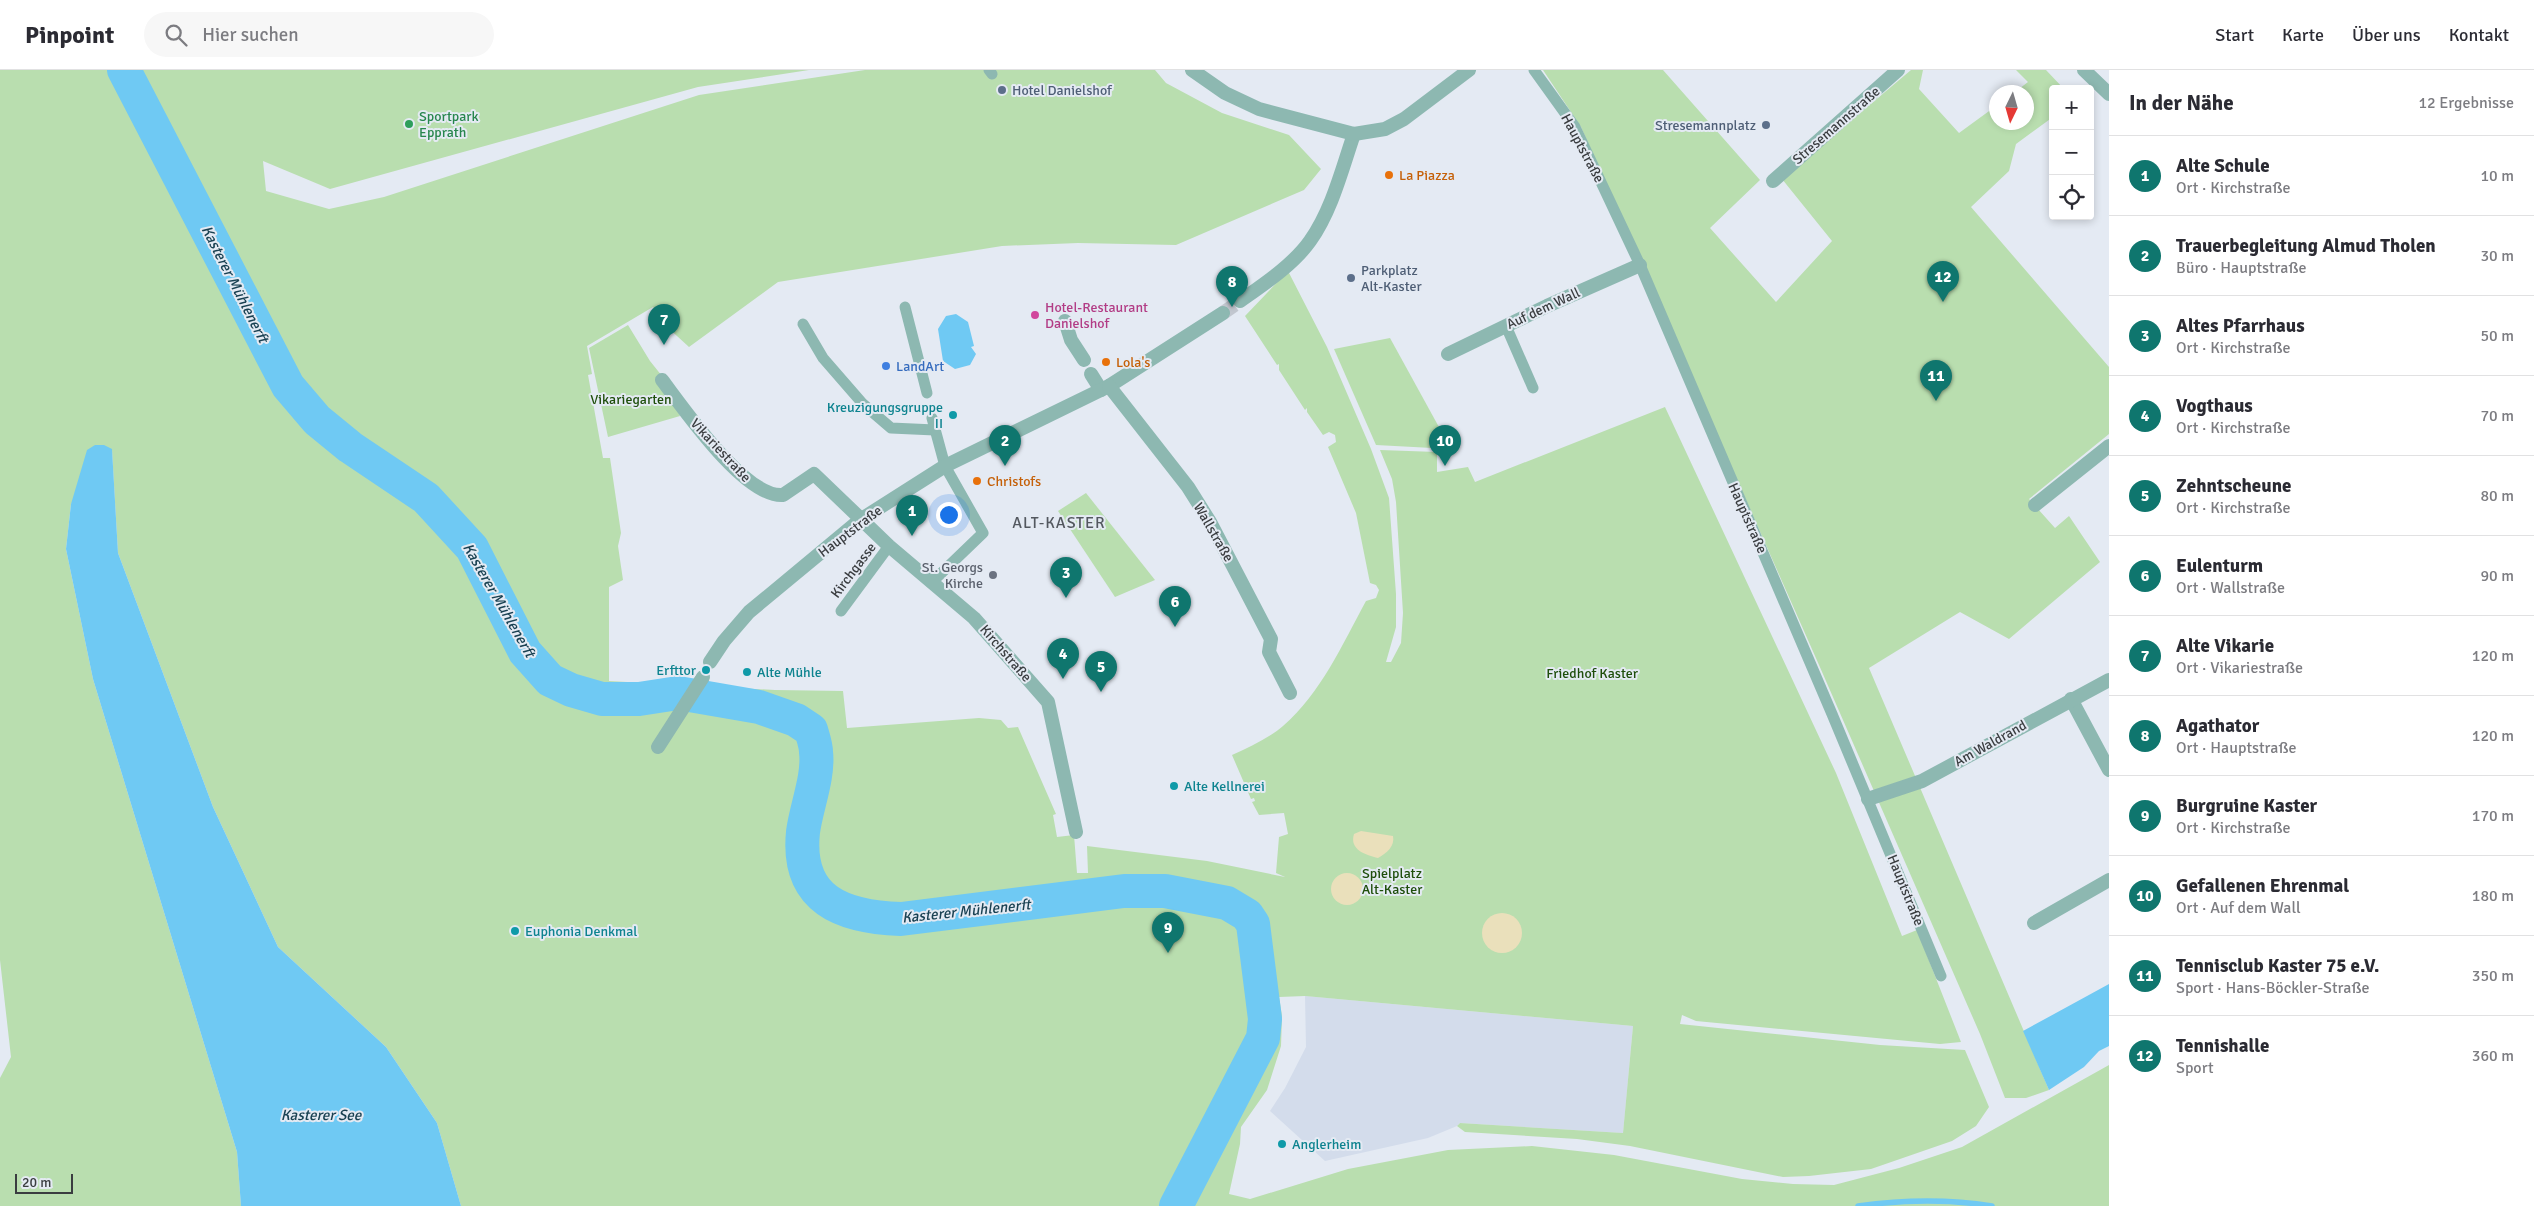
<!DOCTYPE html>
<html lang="de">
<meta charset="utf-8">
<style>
body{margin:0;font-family:Signika,sans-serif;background:#f7f7f7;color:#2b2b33}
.controls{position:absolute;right:15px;top:15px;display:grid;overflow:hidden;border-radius:5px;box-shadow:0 2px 8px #0003}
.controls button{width:45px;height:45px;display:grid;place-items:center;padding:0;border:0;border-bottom:1px solid #e1e1e2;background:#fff;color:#2b2b33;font:25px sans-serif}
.compass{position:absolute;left:1989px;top:15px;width:45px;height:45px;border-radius:50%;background:#fff;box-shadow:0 2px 8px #0003;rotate:185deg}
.scale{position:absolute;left:15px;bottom:12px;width:58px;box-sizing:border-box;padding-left:5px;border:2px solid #3a3d40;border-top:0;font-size:14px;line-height:18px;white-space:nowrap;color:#3a3d40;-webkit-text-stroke:4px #e4eaf3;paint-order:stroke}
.you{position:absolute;left:948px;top:444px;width:18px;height:18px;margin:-12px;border:4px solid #fff;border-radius:50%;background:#1a73e8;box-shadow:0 0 0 8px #1a73e833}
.badge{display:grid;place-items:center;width:32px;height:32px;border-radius:50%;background:#0f766e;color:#fff;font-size:16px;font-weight:700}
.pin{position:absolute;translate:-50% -41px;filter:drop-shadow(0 1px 2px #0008)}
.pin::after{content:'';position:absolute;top:26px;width:18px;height:15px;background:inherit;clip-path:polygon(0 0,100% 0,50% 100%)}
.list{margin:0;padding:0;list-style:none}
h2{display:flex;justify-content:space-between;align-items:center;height:65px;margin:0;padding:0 20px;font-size:21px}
h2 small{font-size:16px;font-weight:400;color:#7c7c81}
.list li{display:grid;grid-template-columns:32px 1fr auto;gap:15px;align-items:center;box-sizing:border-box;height:80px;padding:0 20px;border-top:1px solid #e1e1e2}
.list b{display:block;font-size:19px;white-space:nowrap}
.list p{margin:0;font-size:16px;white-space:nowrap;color:#7c7c81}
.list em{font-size:16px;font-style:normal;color:#7c7c81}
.icon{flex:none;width:28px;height:28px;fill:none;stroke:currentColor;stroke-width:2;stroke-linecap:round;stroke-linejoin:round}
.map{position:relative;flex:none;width:2109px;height:1136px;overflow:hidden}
header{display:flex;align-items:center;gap:30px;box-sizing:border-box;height:70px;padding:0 25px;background:#fff;border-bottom:1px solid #e1e1e2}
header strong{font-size:24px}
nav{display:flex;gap:28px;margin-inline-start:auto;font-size:18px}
.search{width:350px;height:45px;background:#f7f7f7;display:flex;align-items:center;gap:12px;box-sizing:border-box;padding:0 18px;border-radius:28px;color:#7c7c81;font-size:19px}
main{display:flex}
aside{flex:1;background:#fff}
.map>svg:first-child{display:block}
.built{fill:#d3dceb}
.green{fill:#b9deaf}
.sand{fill:#eae0bb}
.water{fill:#6fc9f3}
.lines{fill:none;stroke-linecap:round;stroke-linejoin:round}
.stream{stroke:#6fc9f3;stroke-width:5.5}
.river{stroke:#6fc9f3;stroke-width:34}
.minor-tunnel{stroke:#c2c7cf;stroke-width:14;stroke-dasharray:14 7;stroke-linecap:butt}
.service{stroke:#8db8b1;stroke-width:11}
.pedestrian{stroke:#8db8b1;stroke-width:14}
.minor{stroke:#8db8b1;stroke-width:14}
.tertiary{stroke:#8db8b1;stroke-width:14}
.service-dot{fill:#5c6f8a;stroke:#e4eaf3;stroke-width:2}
.leisure-dot{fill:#2e9e5b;stroke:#e4eaf3;stroke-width:2}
.food-dot{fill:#e8710a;stroke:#e4eaf3;stroke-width:2}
.hotel-dot{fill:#d1479c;stroke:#e4eaf3;stroke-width:2}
.shop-dot{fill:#3f7fe0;stroke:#e4eaf3;stroke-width:2}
.culture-dot{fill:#0f9aa8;stroke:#e4eaf3;stroke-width:2}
.worship-dot{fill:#6b7280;stroke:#e4eaf3;stroke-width:2}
.labels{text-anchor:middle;stroke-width:4;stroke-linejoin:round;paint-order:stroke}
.service-label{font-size:14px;fill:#4e5e75;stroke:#e4eaf3;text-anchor:start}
.leisure-label{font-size:14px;fill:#27864d;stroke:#e4eaf3;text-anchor:start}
.street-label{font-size:14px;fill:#3a3d40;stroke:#e4eaf3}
.food-label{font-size:14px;fill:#c56008;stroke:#e4eaf3;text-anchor:start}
.hotel-label{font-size:14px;fill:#b23c85;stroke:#e4eaf3;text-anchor:start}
.shop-label{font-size:14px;fill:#366cbe;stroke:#e4eaf3;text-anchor:start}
.park-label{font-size:14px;fill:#1e4e0b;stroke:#e4eaf3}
.culture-label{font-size:14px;fill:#0d838f;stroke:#e4eaf3;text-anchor:start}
.worship-label{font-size:14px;fill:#5b616d;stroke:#e4eaf3;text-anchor:end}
.water-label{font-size:15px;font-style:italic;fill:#194152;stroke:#e4eaf3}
.quarter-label{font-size:16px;letter-spacing:1px;fill:#53585f;stroke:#e4eaf3}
</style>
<header>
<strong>Pinpoint</strong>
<div class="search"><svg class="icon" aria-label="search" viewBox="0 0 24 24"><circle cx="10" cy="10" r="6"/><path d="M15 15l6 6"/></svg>Hier suchen</div>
<nav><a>Start</a><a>Karte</a><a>Über uns</a><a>Kontakt</a></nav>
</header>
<main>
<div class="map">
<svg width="2109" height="1136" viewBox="0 0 2109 1136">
<rect width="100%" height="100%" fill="#e4eaf3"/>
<polygon class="built" points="1305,926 1633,956 1623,1063 1460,1053 1457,1056 1428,1068 1325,1091 1270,1041 1285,1018 1306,977"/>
<g class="green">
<path d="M0 0H809L698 17 330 119 263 91 266 121 329 139 384 127 699 25 865 0H1155L1166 13 1222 43 1289 65 1321 99 1304 120 1176 175 1078 173 1002 176 778 212 689 277 665 255 653 237 587 276 592 304 588 305 603 388H610L621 463 618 476 623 510 609 517V611L775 620 843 621 847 658 979 648 1001 650 1008 658 1018 657 1056 744 1053 745 1057 767 1074 765 1077 803H1088L1087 776 1207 791 1285 807 1276 803 1279 767 1288 764 1284 743 1259 745 1252 732 1255 731 1254 728 1251 729 1232 685C1249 677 1269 668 1283 656 1321 623 1342 575 1366 531L1376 528 1379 520 1376 515 1370 513 1356 443 1328 377 1336 372 1335 365 1329 362 1323 365 1307 342V338L1305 340 1279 300V294L1277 295 1245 246 1288 201 1327 277 1371 379 1389 428 1396 524V557L1386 592H1391L1401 573 1403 543 1396 432 1392 409 1380 380 1437 382V402L1468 397 1475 412 1665 337 1836 703 1902 866 1917 860 1961 972 1940 974 1696 951 1682 945 1680 954 1880 975 1965 980 1989 1037 1976 1056 1952 1071 1871 1099 1809 1106 1783 1107 1630 1076 1577 1069 1465 1062 1457 1056 1460 1053 1623 1063 1633 956 1305 926 1279 927 1282 946 1281 976 1267 1020 1241 1057 1240 1074 1229 1124 1250 1129 1348 1099 1448 1080 1532 1076 1614 1085 1742 1109 1793 1114 1834 1115 1899 1098 1962 1077 2109 995V1136H461L437 1053 386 977 278 877 213 737 118 483 112 380 71 434 66 479 93 609 237 1082 241 1136H0V1008L11 987 0 890Z"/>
<polygon points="1543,0 1663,0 1760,110 1710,158 1776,232 1832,171 1782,109 1911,0 1923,0 1919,19 1959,63 1996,36 1996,52 2026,52 2026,22 2015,22 2028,12 2016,0 2046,0 2064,19 2053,19 2053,47 2016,74 2009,101 1971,137 2109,297 2109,364 2029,429 2055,458 2069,446 2100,492 2009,569 1960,542 1869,598 2049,1020 2026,1028 2005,1028 1980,964 1819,595 1581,57"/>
<polygon points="628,255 650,291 662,306 680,346 608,367 589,278"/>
<polygon points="1390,268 1451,379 1376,375 1334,279"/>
<polygon points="1086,423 1155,510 1115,527 1058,441"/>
</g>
<g class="sand">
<path d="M1361 761 1393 766C1395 776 1387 783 1378 788 1366 785 1349 780 1354 764Z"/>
<circle cx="1347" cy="819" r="16"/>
<circle cx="1502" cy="863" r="20"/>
</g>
<g class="water">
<polygon points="956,244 968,252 974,276 971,277 976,284 970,295 955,299 943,291 938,259 946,246"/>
<polygon points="95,375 104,375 112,379 118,483 213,737 278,877 386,977 437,1053 461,1136 241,1136 237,1082 93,609 66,479 71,434 87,380"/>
<polygon points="2109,914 2109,976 2099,981 2084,997 2049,1020 2023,961"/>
</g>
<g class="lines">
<path class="stream" d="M1858 1136C1902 1130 1948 1129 1992 1136"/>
<path class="river" d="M124 0 288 316 317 350 350 377 426 428 472 478 525 582 550 610 571 620 602 629H639L678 623 759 637 796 650 811 660C813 667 816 675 816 682 819 707 806 738 803 762 796 830 842 847 901 849L1124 821H1165L1227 833 1247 845 1253 854 1265 949 1263 968 1176 1136"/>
<polyline class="minor-tunnel" points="1223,243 1240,231"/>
<g class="service">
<polyline points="989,0 992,4"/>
<polyline points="1534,0 1575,57 1640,195 1832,644 1941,906"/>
<polyline points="905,237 927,323"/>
<polyline points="803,254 823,288 863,334 891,358 935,360"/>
<polyline points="1506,256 1533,318"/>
<polyline points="931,513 983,463 945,396 932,348"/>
<polyline points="841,541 889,476"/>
</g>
<g class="pedestrian">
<path d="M1240 231C1264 214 1293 195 1310 171 1332 140 1342 99 1354 64"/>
<polyline points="1065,251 1071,270 1084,290"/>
<polyline points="1091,304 1101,320"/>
<polyline points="710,592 724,571 749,542 860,450 945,396 1109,316 1223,243"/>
</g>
<g class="minor">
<polyline points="2084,0 2109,24"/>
<polyline points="1773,111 1898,0"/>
<polyline points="1448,284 1547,236 1640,195"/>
<path d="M662 310C684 339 745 428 783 425L814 404 889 476 974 548 1048 632 1076 762"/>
<polyline points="1109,316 1188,417 1210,452 1271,569 1269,582 1290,623"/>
<polyline points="2035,435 2109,376"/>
<polyline points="2071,629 2109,700"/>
<polyline points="658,677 703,607"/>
<polyline points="1868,729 1922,711 2109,610"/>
<polyline points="2034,853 2109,810"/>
</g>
<polyline class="tertiary" points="1192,0 1225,23 1259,39 1354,64 1385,59 1404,49 1469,0"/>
</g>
<g class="service-dot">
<circle cx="1002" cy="20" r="5"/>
<circle cx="1766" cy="55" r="5"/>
<circle cx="1351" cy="208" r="5"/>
</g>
<circle class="leisure-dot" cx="409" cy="54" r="5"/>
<g class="food-dot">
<circle cx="1389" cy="105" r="5"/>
<circle cx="1106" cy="292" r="5"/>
<circle cx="977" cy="411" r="5"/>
</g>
<circle class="hotel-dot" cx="1035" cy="245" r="5"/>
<circle class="shop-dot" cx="886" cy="296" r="5"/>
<g class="culture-dot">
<circle cx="953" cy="345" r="5"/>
<circle cx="706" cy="600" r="5"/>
<circle cx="747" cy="602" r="5"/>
<circle cx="1174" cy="716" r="5"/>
<circle cx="515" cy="861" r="5"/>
<circle cx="1282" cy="1074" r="5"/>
</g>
<circle class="worship-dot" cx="993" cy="505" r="5"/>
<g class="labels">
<g class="service-label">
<text x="1012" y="25">Hotel Danielshof</text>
<text x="1756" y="60" text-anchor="end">Stresemannplatz</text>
<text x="1361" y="205">Parkplatz<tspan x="1361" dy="16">Alt-Kaster</tspan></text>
</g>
<g class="leisure-label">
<text x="419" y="51">Sportpark<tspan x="419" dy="16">Epprath</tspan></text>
</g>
<g class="street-label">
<text transform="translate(1836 55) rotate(-41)" y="5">Stresemannstraße</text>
<text transform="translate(1583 78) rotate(62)" y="5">Hauptstraße</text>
<text transform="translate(1543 238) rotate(-25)" y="5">Auf dem Wall</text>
<text transform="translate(721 380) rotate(47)" y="5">Vikariestraße</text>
<text transform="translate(1748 448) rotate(66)" y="5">Hauptstraße</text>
<text transform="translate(850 461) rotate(-37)" y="5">Hauptstraße</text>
<text transform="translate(1214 462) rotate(60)" y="5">Wallstraße</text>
<text transform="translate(853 500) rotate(-53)" y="5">Kirchgasse</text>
<text transform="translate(1006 583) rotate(49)" y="5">Kirchstraße</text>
<text transform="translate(1990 673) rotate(-29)" y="5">Am Waldrand</text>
<text transform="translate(1906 820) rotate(68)" y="5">Hauptstraße</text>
</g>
<g class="food-label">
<text x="1399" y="110">La Piazza</text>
<text x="1116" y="297">Lola's</text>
<text x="987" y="416">Christofs</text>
</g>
<g class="hotel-label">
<text x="1045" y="242">Hotel-Restaurant<tspan x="1045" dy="16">Danielshof</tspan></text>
</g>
<g class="shop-label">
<text x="896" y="301">LandArt</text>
</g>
<g class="park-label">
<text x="631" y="334">Vikariegarten</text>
<text x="1592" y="608">Friedhof Kaster</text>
<text x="1392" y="808">Spielplatz<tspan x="1392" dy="16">Alt-Kaster</tspan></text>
</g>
<g class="culture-label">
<text x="943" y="342" text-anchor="end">Kreuzigungsgruppe<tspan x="943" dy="16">II</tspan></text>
<text x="696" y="605" text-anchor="end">Erfttor</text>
<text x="757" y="607">Alte Mühle</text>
<text x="1184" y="721">Alte Kellnerei</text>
<text x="525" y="866">Euphonia Denkmal</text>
<text x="1292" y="1079">Anglerheim</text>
</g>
<g class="worship-label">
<text x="983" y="502">St. Georgs<tspan x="983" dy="16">Kirche</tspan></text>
</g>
<g class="water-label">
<text transform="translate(235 214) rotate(63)" y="5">Kasterer Mühlenerft</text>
<text transform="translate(499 530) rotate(60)" y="5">Kasterer Mühlenerft</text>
<text transform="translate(966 841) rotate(-6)" y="5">Kasterer Mühlenerft</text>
<text x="321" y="1050">Kasterer See</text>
</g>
<g class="quarter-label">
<text x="1059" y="458">ALT-KASTER</text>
</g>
</g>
</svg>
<div class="controls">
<button>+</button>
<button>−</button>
<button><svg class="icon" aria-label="locate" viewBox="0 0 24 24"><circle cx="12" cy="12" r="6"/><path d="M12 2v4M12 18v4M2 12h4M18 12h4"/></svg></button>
</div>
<svg class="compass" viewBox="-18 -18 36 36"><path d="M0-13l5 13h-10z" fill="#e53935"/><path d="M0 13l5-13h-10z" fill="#7c7c81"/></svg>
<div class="scale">20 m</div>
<div class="you"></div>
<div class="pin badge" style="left:912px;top:466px">1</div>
<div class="pin badge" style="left:1005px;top:396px">2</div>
<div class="pin badge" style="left:1066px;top:528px">3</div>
<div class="pin badge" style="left:1063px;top:609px">4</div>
<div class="pin badge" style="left:1101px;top:622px">5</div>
<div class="pin badge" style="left:1175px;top:557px">6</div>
<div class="pin badge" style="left:664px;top:275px">7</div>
<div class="pin badge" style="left:1232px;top:237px">8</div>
<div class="pin badge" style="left:1168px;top:883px">9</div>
<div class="pin badge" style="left:1445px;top:396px">10</div>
<div class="pin badge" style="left:1936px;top:331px">11</div>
<div class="pin badge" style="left:1943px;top:232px">12</div>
</div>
<aside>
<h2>In der Nähe<small>12 Ergebnisse</small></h2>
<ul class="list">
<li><span class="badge">1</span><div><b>Alte Schule</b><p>Ort · Kirchstraße</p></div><em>10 m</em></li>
<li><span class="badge">2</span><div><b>Trauerbegleitung Almud Tholen</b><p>Büro · Hauptstraße</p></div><em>30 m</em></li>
<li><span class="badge">3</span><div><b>Altes Pfarrhaus</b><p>Ort · Kirchstraße</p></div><em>50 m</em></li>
<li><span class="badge">4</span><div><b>Vogthaus</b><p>Ort · Kirchstraße</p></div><em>70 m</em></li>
<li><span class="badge">5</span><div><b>Zehntscheune</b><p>Ort · Kirchstraße</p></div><em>80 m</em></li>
<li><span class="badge">6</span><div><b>Eulenturm</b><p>Ort · Wallstraße</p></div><em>90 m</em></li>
<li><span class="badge">7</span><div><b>Alte Vikarie</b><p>Ort · Vikariestraße</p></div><em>120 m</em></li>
<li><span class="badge">8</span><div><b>Agathator</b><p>Ort · Hauptstraße</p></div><em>120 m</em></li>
<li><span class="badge">9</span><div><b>Burgruine Kaster</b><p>Ort · Kirchstraße</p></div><em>170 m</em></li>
<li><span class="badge">10</span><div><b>Gefallenen Ehrenmal</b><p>Ort · Auf dem Wall</p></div><em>180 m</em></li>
<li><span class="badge">11</span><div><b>Tennisclub Kaster 75 e.V.</b><p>Sport · Hans-Böckler-Straße</p></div><em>350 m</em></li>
<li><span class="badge">12</span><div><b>Tennishalle</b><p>Sport</p></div><em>360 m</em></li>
</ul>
</aside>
</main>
